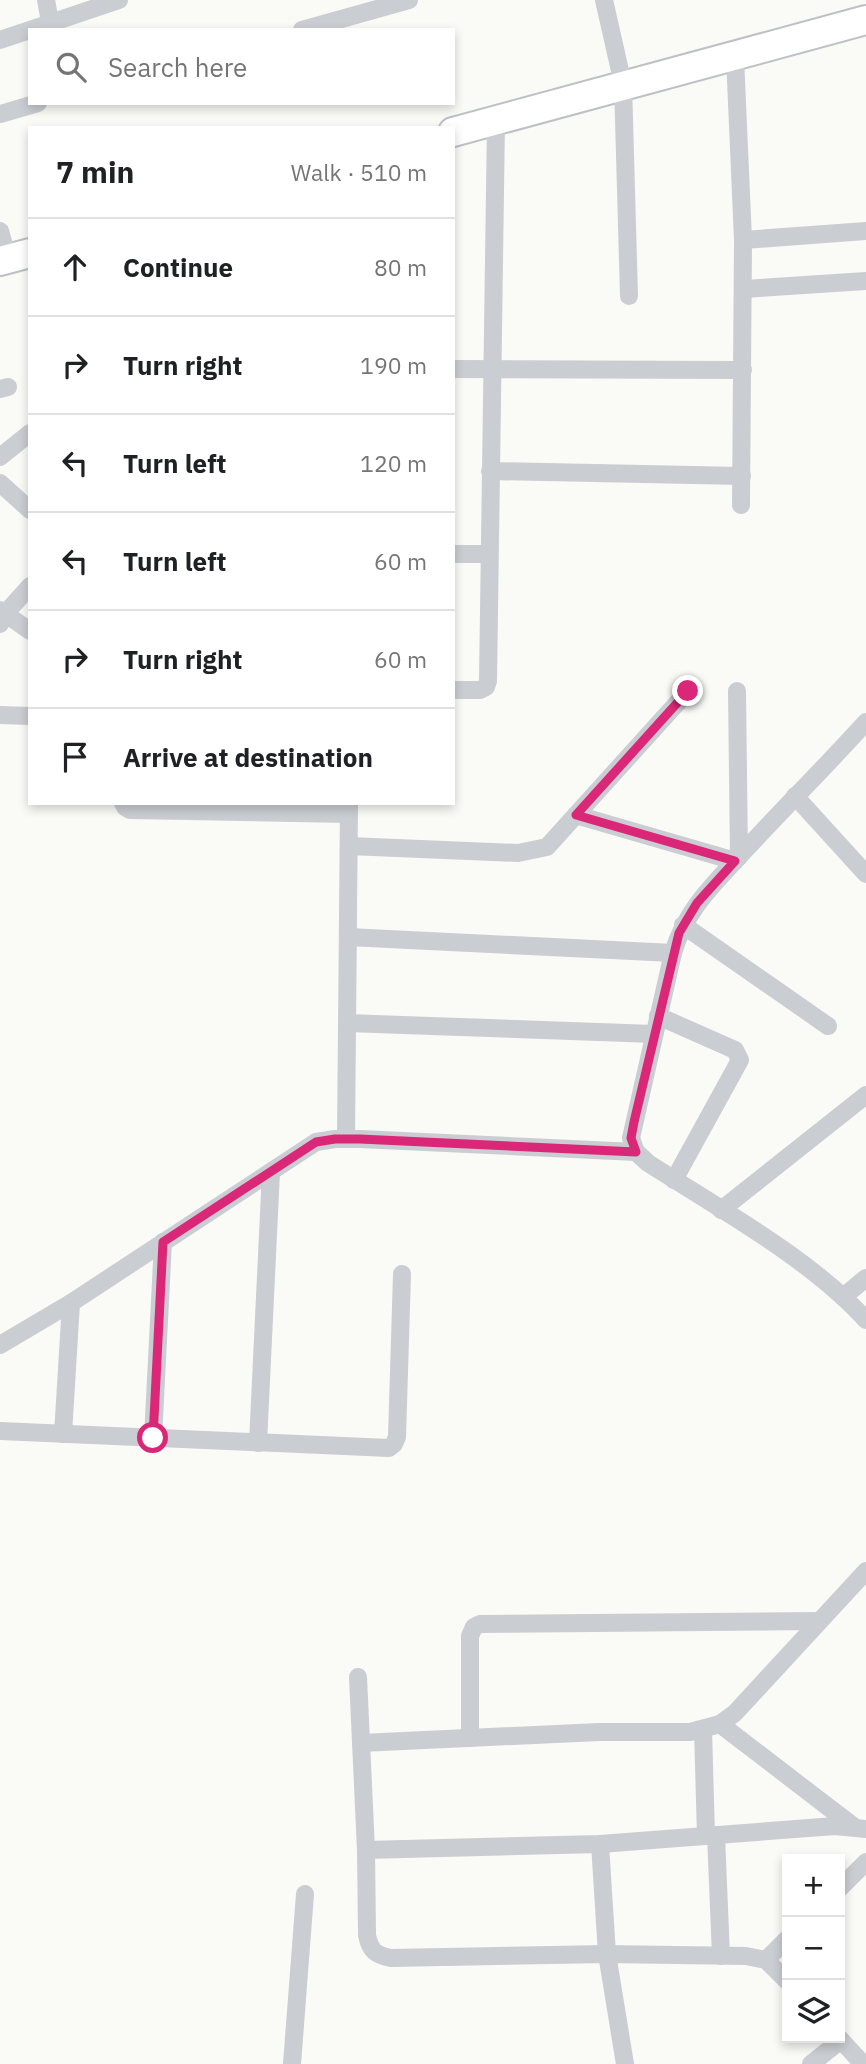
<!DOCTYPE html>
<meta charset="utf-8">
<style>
body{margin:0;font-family:"IBM Plex Sans",sans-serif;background:#f6f6f6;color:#202124}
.controls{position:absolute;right:21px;bottom:21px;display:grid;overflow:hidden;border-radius:0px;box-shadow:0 4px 10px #0003}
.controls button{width:63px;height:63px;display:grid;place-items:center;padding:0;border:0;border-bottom:2px solid #e0e0e0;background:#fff;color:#202124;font:35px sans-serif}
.stop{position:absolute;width:21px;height:21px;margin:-16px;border:5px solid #db2777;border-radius:50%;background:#fff}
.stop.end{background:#db2777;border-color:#fff;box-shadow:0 2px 7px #0008}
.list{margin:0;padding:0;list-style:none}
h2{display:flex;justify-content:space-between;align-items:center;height:91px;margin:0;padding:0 28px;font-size:30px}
h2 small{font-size:23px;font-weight:400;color:#757577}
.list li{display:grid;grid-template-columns:46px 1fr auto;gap:21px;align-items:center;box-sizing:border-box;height:98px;padding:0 28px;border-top:2px solid #e0e0e0}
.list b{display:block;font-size:26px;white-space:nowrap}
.list em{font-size:23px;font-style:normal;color:#757577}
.icon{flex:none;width:38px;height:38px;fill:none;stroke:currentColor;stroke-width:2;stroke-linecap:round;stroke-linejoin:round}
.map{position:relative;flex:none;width:866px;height:2064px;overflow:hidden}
.search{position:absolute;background:#fff;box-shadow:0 4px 10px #0003;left:28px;top:28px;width:427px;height:77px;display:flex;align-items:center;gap:18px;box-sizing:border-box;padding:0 24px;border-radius:0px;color:#757577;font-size:26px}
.panel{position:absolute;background:#fff;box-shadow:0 4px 10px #0003;left:28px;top:126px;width:427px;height:679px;border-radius:0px}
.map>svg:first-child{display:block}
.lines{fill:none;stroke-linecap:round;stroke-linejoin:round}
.primary-casing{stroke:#bdc0c5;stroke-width:32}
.minor{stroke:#cacdd1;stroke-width:18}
.primary{stroke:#fff;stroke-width:28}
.route{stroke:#db2777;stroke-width:9}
</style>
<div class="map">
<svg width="866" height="2064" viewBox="0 0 866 2064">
<rect width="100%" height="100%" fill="#fafaf7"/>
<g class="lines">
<defs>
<g id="primary">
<polyline points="453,132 866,20"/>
<polyline points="0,261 30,253"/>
</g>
</defs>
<use href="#primary" class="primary-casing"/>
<g class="minor">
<polyline points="46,0 50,22"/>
<polyline points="604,0 623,84 629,296"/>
<polyline points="302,30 409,0"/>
<polyline points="0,40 119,0"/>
<polyline points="735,57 743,240 741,505"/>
<polyline points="0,114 38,103"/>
<polyline points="0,231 8,259"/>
<polyline points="743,240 866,231"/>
<polyline points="744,289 866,281"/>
<polyline points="453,369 743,370"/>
<polyline points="0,389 8,387"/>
<polyline points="0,457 30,433"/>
<polyline points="490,471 742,476"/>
<polyline points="0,483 30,510"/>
<polyline points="453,554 489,554"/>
<polyline points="0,610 30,631"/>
<polyline points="0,624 5,614 30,586"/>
<polyline points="453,690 480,690 486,687 488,681 496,121"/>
<polyline points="737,691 739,857"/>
<polyline points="0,715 30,716"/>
<path d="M866 722C827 765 786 806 747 848 716 882 686 908 673 953L631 1138 636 1152 648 1163C718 1208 811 1259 866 1320"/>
<polyline points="795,796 866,874"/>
<polyline points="123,803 125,807 130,810 349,814"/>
<polyline points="576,815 735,861"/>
<polyline points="349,846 518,853 547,847 688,691"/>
<polyline points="683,925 828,1026"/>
<polyline points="348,937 673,953"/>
<polyline points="658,1016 735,1050 740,1060 674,1180"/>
<polyline points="347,1023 654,1034"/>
<polyline points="346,1139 349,803"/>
<polyline points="721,1210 866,1095"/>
<polyline points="843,1297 866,1278"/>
<polyline points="0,1345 71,1303 316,1142 335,1139 360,1139 636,1152"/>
<polyline points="0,1431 389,1448 394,1444 397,1437 402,1274"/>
<polyline points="63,1434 71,1303"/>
<polyline points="153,1438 163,1242"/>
<polyline points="258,1443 271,1172"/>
<path d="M358 1677 366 1850 367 1935C370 1951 376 1955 391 1958L607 1954 746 1956 766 1960 787 1981"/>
<polyline points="720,1724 853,1826"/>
<polyline points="703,1730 706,1836"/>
<polyline points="470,1738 470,1636 474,1627 480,1624 819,1621"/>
<polyline points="361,1743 599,1732 690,1732 720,1724 735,1713 866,1571"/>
<polyline points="716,1835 721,1956"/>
<polyline points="600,1844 607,1954 625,2064"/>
<polyline points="366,1850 600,1844 835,1826 866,1829"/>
<polyline points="840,1888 866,1862"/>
<polyline points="766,1960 787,1939"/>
<polyline points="839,2038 863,2064"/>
<polyline points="292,2064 305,1894"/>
<polyline points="811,2064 841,2040"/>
</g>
<use href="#primary" class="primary"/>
</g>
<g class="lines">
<polyline class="route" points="153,1438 163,1242 316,1142 335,1139 360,1139 636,1152 631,1138 634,1122 679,933 697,903 735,861 576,815 688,691"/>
</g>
</svg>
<div class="controls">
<button>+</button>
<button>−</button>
<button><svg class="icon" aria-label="layers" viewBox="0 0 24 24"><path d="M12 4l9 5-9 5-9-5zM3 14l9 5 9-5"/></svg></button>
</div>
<div class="stop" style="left:153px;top:1438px"></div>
<div class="stop end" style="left:688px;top:691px"></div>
<div class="search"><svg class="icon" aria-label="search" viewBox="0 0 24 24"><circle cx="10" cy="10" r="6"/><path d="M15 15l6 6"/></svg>Search here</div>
<section class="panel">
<h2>7 min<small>Walk · 510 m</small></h2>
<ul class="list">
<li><svg class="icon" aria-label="ahead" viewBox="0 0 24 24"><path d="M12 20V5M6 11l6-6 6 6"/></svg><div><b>Continue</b></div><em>80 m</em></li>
<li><svg class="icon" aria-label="right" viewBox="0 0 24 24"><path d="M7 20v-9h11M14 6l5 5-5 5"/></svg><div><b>Turn right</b></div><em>190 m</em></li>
<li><svg class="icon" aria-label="left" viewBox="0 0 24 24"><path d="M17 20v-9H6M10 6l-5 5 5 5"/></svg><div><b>Turn left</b></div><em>120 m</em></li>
<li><svg class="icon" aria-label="left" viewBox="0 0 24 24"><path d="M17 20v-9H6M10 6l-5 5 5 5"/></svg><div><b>Turn left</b></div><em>60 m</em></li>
<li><svg class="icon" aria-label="right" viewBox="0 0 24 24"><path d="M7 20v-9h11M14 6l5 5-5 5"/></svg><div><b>Turn right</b></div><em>60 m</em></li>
<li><svg class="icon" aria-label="arrive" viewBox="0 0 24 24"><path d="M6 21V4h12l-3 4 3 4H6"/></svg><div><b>Arrive at destination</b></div></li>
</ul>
</section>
</div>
